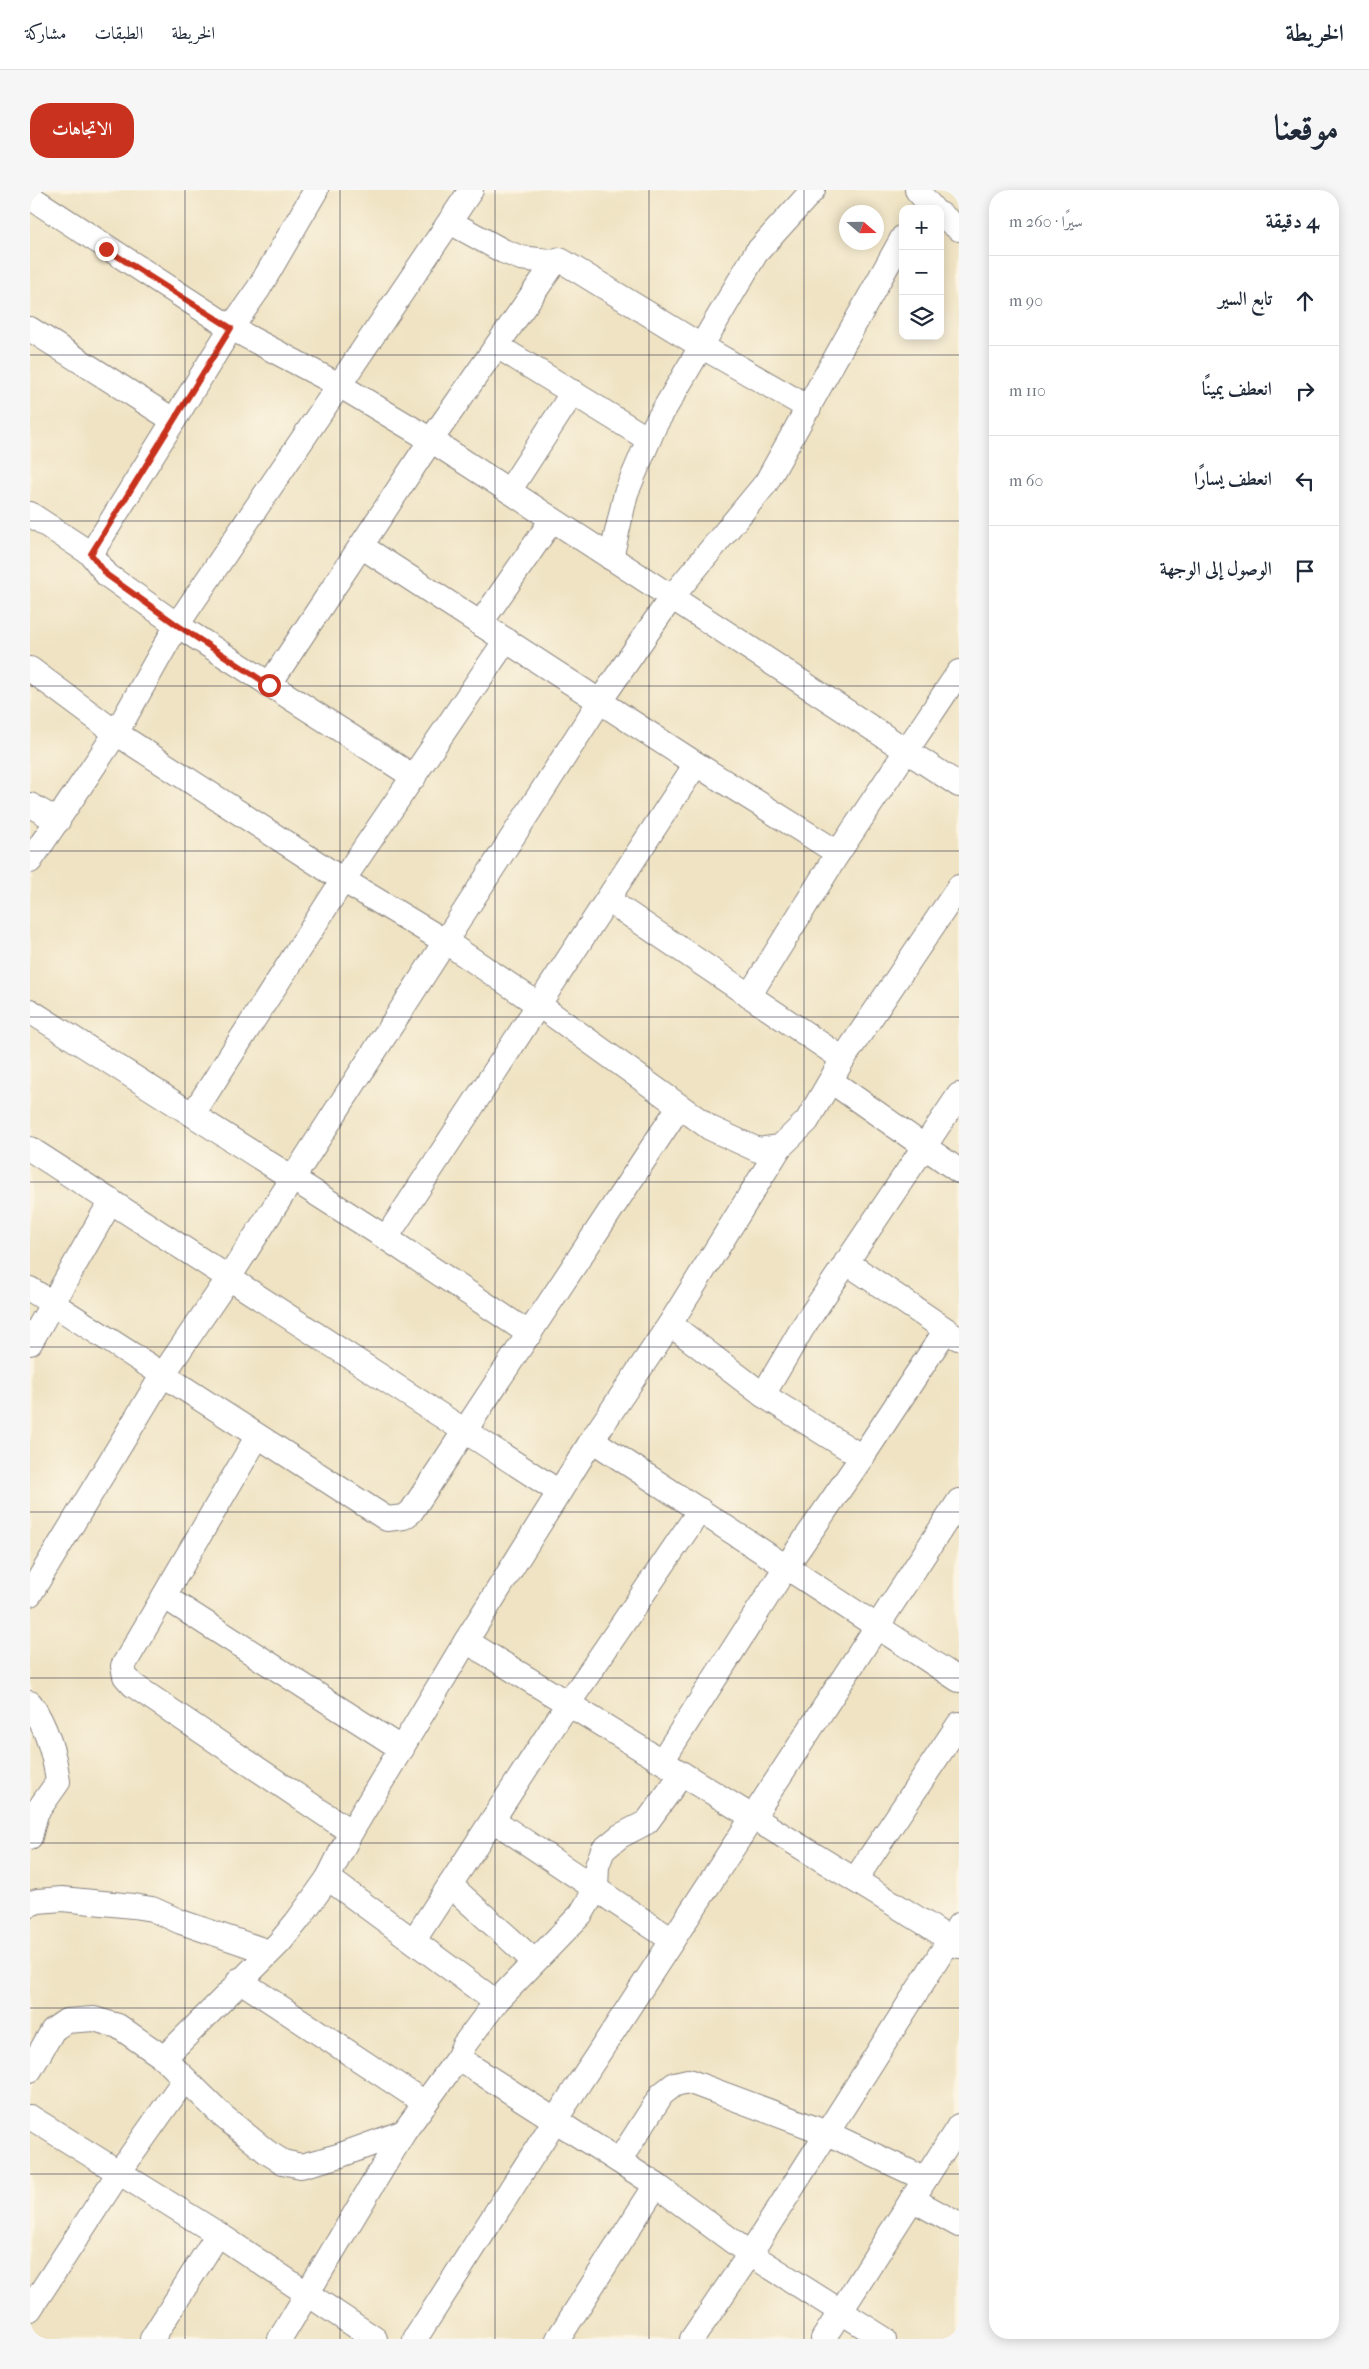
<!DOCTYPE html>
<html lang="ar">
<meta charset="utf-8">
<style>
body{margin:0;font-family:"IM FELL French Canon",Amiri,serif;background:#f6f6f7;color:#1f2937;direction:rtl}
.controls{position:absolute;right:15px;top:15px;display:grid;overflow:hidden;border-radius:10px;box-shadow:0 2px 12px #0003}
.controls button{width:45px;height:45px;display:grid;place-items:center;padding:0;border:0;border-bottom:1px solid #e0e1e3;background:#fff;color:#1f2937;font:25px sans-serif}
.compass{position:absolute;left:809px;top:15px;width:45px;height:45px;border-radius:50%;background:#fff;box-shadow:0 2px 12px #0003;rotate:110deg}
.stop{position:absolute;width:15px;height:15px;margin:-11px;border:4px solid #c8321e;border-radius:50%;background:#fff}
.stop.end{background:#c8321e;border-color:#fff;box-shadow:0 1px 5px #0008}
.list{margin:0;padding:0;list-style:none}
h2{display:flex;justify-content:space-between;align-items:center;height:65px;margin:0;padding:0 20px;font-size:21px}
h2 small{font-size:16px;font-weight:400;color:#747a83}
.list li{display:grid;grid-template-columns:32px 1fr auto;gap:15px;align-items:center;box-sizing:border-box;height:90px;padding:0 20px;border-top:1px solid #e0e1e3}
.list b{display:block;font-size:19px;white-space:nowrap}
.list em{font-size:16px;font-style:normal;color:#747a83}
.icon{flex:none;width:28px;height:28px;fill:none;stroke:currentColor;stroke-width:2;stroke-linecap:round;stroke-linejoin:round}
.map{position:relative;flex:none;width:929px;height:2149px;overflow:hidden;direction:ltr;border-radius:20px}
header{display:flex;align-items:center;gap:30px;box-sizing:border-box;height:70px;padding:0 25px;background:#fff;border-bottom:1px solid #e0e1e3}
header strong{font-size:24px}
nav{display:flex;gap:28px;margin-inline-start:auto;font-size:18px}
.intro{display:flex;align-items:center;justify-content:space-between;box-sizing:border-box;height:120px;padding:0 30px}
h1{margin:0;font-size:35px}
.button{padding:12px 22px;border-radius:20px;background:#c8321e;color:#fff;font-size:18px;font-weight:700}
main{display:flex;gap:30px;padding:0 30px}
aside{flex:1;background:#fff;border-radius:20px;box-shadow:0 2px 12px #0003}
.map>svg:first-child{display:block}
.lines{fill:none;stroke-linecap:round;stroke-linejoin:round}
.minor-casing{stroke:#88827f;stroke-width:26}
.minor{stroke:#fff;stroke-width:24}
.route{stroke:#c8321e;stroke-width:6}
.grid{fill:none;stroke:#22223b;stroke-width:1;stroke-opacity:0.55}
</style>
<header>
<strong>الخريطة</strong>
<nav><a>الخريطة</a><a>الطبقات</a><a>مشاركة</a></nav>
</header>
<div class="intro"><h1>موقعنا</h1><a class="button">الاتجاهات</a></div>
<main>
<aside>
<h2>4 دقيقة<small>سيرًا · 260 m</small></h2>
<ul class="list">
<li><svg class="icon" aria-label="ahead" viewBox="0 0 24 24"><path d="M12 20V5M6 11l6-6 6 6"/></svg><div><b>تابع السير</b></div><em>90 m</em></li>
<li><svg class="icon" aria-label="right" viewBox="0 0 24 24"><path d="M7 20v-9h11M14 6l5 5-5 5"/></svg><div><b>انعطف يمينًا</b></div><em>110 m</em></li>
<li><svg class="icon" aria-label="left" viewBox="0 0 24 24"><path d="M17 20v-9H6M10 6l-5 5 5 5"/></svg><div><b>انعطف يسارًا</b></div><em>60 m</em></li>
<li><svg class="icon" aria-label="arrive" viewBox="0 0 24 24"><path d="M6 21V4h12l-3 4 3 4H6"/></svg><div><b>الوصول إلى الوجهة</b></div></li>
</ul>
</aside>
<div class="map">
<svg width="929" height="2149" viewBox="0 0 929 2149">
<rect width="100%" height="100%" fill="#fcf5e5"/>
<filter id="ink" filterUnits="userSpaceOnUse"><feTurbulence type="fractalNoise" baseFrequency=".02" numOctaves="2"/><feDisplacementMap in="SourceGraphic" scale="10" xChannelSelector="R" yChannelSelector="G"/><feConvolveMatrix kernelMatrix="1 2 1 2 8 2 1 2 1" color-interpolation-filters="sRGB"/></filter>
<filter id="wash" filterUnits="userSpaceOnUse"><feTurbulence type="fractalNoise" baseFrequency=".0096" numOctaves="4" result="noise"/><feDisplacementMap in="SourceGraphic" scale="20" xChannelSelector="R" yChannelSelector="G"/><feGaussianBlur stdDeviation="1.12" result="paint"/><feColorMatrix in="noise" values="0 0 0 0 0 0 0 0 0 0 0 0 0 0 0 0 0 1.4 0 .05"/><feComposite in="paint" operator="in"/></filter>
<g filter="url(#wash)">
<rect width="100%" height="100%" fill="#efe3c3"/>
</g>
<g filter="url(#ink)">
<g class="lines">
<defs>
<g id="minor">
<polyline points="286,0 229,98 201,138 309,195 401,250 929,595"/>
<polyline points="887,0 903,19"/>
<polyline points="0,7 201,138 61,364"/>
<polyline points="910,24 929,39"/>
<polyline points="420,32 473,61 491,68 525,72"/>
<polyline points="0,139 143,230"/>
<polyline points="467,156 618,249"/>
<polyline points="479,301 543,202"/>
<polyline points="0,324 61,364 77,385 147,435 384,587"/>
<polyline points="331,356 666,574 808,663"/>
<polyline points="581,368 596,303 625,235 726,63 783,0"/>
<polyline points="450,434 522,330"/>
<polyline points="0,479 86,543 313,690 416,752 509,815 680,938 728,960 750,957 777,931 813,869 929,697"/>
<polyline points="239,495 401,250 525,72 530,70 537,74 671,156 779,218"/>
<polyline points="0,615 28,631"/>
<polyline points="0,671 86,543 147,435 441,0"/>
<polyline points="578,710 813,869"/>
<polyline points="719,806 808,663 929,482"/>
<polyline points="0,821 356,1048 500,1144"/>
<polyline points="801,891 929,981"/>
<polyline points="163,924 313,690 476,450"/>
<polyline points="0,959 529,1302"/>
<polyline points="356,1048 666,574"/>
<polyline points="816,1072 928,1148"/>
<polyline points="0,1099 357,1329 374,1327 381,1322 649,917"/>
<polyline points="640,1134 733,1205 832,1267"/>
<polyline points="0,1153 81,1011"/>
<polyline points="733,1205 773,1137 929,905"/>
<polyline points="227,1247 93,1476 95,1486 103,1495 321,1642"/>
<polyline points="562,1250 929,1490"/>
<polyline points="0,1404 132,1186 198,1089 570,511 641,408 736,293 873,47"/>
<polyline points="135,1407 372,1559"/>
<polyline points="436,1451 898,1735 929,1756"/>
<path d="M0 1513C16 1535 25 1566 28 1592L6 1623 0 1647"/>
<polyline points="632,1571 756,1377 832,1267 916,1140"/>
<polyline points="463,1630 642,1750"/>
<polyline points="298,1688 466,1812"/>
<polyline points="825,1690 929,1534"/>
<polyline points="420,1695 504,1771"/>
<polyline points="0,1714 8,1711 32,1709 103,1716 122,1719 151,1732 239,1762"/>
<polyline points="384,1750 538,1514 670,1320"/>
<polyline points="209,1790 395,1913"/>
<polyline points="134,1868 250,1752 268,1730 298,1688 321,1642 436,1451 562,1250 640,1134 750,957"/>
<polyline points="428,1868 626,1995 720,2064 854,2149"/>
<polyline points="0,1880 23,1840 36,1831 64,1829 88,1836 134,1868 194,1927 237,1962 253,1972 271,1976 308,1966 374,1942"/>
<polyline points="0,1927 188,2044 345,2149"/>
<polyline points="589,1971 632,1904 645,1894 658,1891 797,1943 895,1989"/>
<polyline points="882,2009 929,2035"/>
<polyline points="0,2119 90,1981 155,1889"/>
<polyline points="122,2149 188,2044"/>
<polyline points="250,2149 374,1942 428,1868 434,1855 466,1812 551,1724 566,1699 567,1676 573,1660 590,1646 617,1632 652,1584"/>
<polyline points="385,2149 531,1921 929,1311"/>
<polyline points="528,2149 626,1995"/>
<polyline points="662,2149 720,2064 929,1735"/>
<polyline points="793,2149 929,1936"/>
</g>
</defs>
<use href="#minor" class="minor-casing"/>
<use href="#minor" class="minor"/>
</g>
</g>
<g class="lines" filter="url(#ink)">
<polyline class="route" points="76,59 201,138 61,364 77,385 147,435 239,495"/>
</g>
<path class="grid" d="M155 0V2149M310 0V2149M465 0V2149M619 0V2149M774 0V2149M0 165H929M0 331H929M0 496H929M0 661H929M0 827H929M0 992H929M0 1157H929M0 1322H929M0 1488H929M0 1653H929M0 1818H929M0 1984H929"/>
</svg>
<div class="controls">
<button>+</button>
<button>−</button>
<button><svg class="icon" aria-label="layers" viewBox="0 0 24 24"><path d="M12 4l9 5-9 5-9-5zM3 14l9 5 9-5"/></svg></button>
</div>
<svg class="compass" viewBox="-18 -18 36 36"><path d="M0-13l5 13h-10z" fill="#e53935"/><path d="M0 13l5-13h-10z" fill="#747a83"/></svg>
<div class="stop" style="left:239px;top:495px"></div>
<div class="stop end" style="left:76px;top:59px"></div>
</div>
</main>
